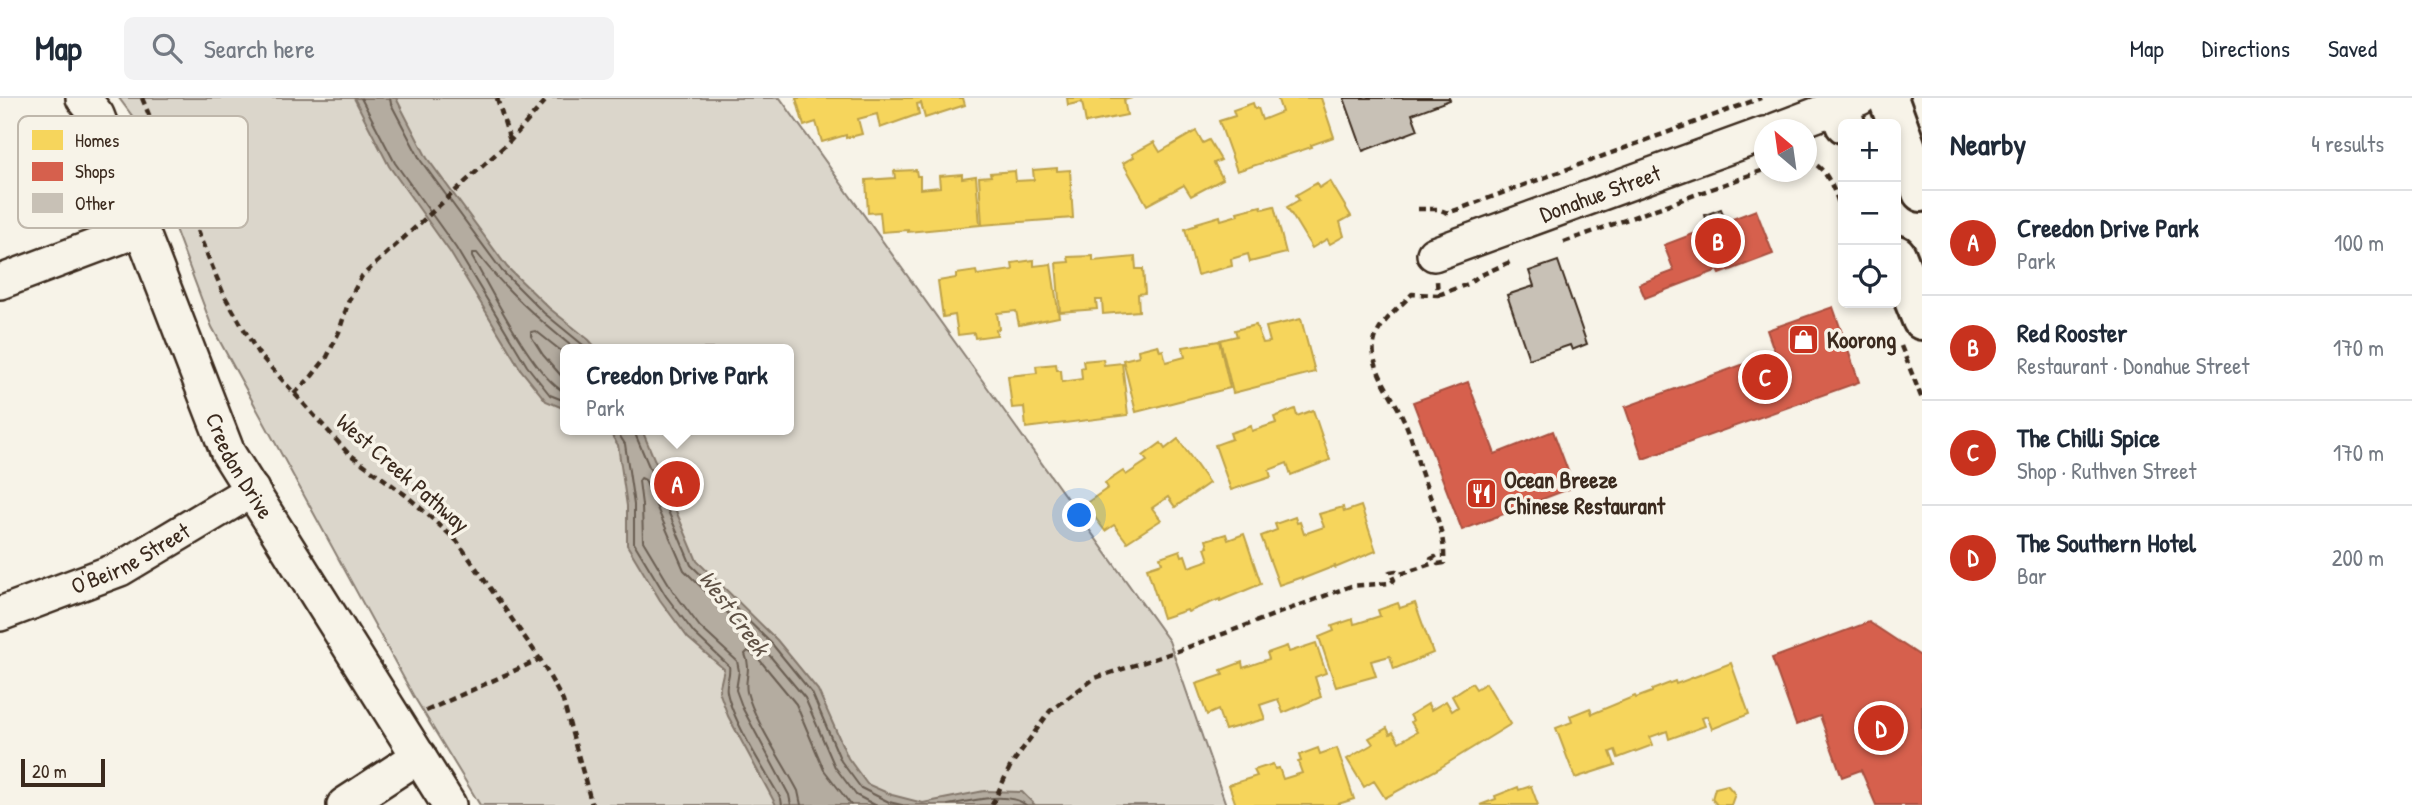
<!DOCTYPE html>
<meta charset="utf-8">
<style>
body{margin:0;font-family:"Patrick Hand",sans-serif;background:#f2f2f3;color:#1f2937}
.controls{position:absolute;right:21px;top:21px;display:grid;overflow:hidden;border-radius:10px;box-shadow:0 4px 10px #0003}
.controls button{width:63px;height:63px;display:grid;place-items:center;padding:0;border:0;border-bottom:2px solid #e0e1e3;background:#fff;color:#1f2937;font:35px sans-serif}
.compass{position:absolute;left:1754px;top:21px;width:63px;height:63px;border-radius:50%;background:#fff;box-shadow:0 4px 10px #0003;rotate:331deg}
.scale{position:absolute;left:21px;bottom:18px;width:84px;box-sizing:border-box;padding-left:7px;border:4px solid #3b2a1e;border-top:0;font-size:19px;line-height:24px;white-space:nowrap;color:#3b2a1e;-webkit-text-stroke:5px #f7f3e8;paint-order:stroke}
.you{position:absolute;left:1080px;top:418px;width:24px;height:24px;margin:-18px;border:5px solid #fff;border-radius:50%;background:#1a73e8;box-shadow:0 0 0 10px #1a73e833}
.badge{display:grid;place-items:center;width:46px;height:46px;border-radius:50%;background:#c8321e;color:#fff;font-size:23px;font-weight:700}
.pin{position:absolute;translate:-50% -50%;border:4px solid #fff;box-shadow:0 2px 7px #0006}
.popup{position:absolute;left:560px;top:246px;width:234px;height:91px;box-sizing:border-box;display:grid;place-content:center;border-radius:10px;background:#fff;filter:drop-shadow(0 2px 5px #0005);font-size:23px;white-space:nowrap;color:#747a83}
.popup b{font-size:26px;color:#1f2937}
.popup::after{content:'';position:absolute;left:50%;top:100%;margin-left:-14px;border:14px solid transparent;border-top-color:#fff}
.list{margin:0;padding:0;list-style:none}
h2{display:flex;justify-content:space-between;align-items:center;height:91px;margin:0;padding:0 28px;font-size:30px}
h2 small{font-size:23px;font-weight:400;color:#747a83}
.list li{display:grid;grid-template-columns:46px 1fr auto;gap:21px;align-items:center;box-sizing:border-box;height:105px;padding:0 28px;border-top:2px solid #e0e1e3}
.list b{display:block;font-size:26px;white-space:nowrap}
.list p{margin:0;font-size:23px;white-space:nowrap;color:#747a83}
.list em{font-size:23px;font-style:normal;color:#747a83}
.icon{flex:none;width:38px;height:38px;fill:none;stroke:currentColor;stroke-width:2;stroke-linecap:round;stroke-linejoin:round}
.map{position:relative;flex:none;width:1922px;height:707px;overflow:hidden}
header{display:flex;align-items:center;gap:42px;box-sizing:border-box;height:98px;padding:0 35px;background:#fff;border-bottom:2px solid #e0e1e3}
header strong{font-size:33px}
nav{display:flex;gap:38px;margin-inline-start:auto;font-size:24px}
.search{width:490px;height:63px;background:#f2f2f3;display:flex;align-items:center;gap:18px;box-sizing:border-box;padding:0 24px;border-radius:10px;color:#747a83;font-size:26px}
main{display:flex}
aside{flex:1;background:#fff}
.map>svg:first-child{display:block}
.green{fill:#dbd6cb;stroke:#8b8074;stroke-width:2;fill-rule:evenodd}
.water{fill:#b4aca0;stroke:#84786c;stroke-width:2}
.homes{fill:#f6d55c;stroke:#bea249;stroke-width:2}
.shops{fill:#d6604d;stroke:#a8503f;stroke-width:2}
.lines{fill:none;stroke-linecap:round;stroke-linejoin:round}
.shore{stroke:#6b5e52;stroke-width:2}
.building{fill:#c8c1b6;stroke:#3b2a1e;stroke-width:2}
.street-casing{stroke:#3b2a1e;stroke-width:38}
.highway-casing{stroke:#3b2a1e;stroke-width:44}
.path{stroke:#3b2a1e;stroke-width:4.5;stroke-dasharray:7 5;stroke-linecap:butt}
.street{stroke:#f7f3e8;stroke-width:33}
.highway{stroke:#f7f3e8;stroke-width:38}
.labels{text-anchor:middle;stroke-width:7;stroke-linejoin:round;paint-order:stroke}
.street-label{font-size:23px;fill:#3b2a1e;stroke:#f7f3e8}
.poi-label{font-size:23px;font-weight:bold;fill:#3b2a1e;stroke:#f7f3e8;text-anchor:start}
.water-label{font-size:24px;font-style:italic;fill:#5f5145;stroke:#f7f3e8}
.key{fill:#f7f3e8;stroke:#bfb7ab;stroke-width:2}
.key-label{font-size:19px;fill:#3b2a1e}
</style>
<header>
<strong>Map</strong>
<div class="search"><svg class="icon" aria-label="search" viewBox="0 0 24 24"><circle cx="10" cy="10" r="6"/><path d="M15 15l6 6"/></svg>Search here</div>
<nav><a>Map</a><a>Directions</a><a>Saved</a></nav>
</header>
<main>
<div class="map">
<svg width="1922" height="707" viewBox="0 0 1922 707">
<rect width="100%" height="100%" fill="#f7f3e8"/>
<filter id="ink" filterUnits="userSpaceOnUse"><feTurbulence type="fractalNoise" baseFrequency=".0143" numOctaves="2"/><feDisplacementMap in="SourceGraphic" scale="14" xChannelSelector="R" yChannelSelector="G"/><feConvolveMatrix kernelMatrix="1 2 1 2 8 2 1 2 1" color-interpolation-filters="sRGB"/></filter>
<g filter="url(#ink)">
<path class="green" d="M119 0H780L1169 543 1226 707H480L413 597 212 229 133 19ZM565 251H789V332H565Z"/>
<g class="water">
<polygon points="354,0 396,0 427,60 507,169 549,210 589,242 597,251 565,251 565,311 546,303 521,272 450,154 389,68"/>
<polygon points="608,332 642,332 697,463 777,542 818,592 848,660 867,686 892,697 923,705 984,693 1022,694 1035,707 776,707 728,618 719,593 724,571 688,540 660,502 627,447 627,408 618,347"/>
</g>
<g class="homes">
<polygon points="796,0 963,0 965,7 925,20 921,5 917,6 919,16 880,30 877,16 858,21 862,36 846,40 846,37 822,44 816,24 804,28"/>
<polygon points="1067,0 1132,0 1124,2 1127,17 1086,25 1082,4 1068,7"/>
<polygon points="1280,0 1321,0 1334,39 1311,47 1312,49 1237,73 1219,23 1235,18 1233,12 1253,5 1255,11 1258,10 1262,22 1282,14 1278,2"/>
<polygon points="1196,33 1203,45 1209,42 1221,62 1214,65 1223,81 1191,98 1184,87 1147,107 1123,65 1134,59 1132,56 1154,44 1160,54"/>
<polygon points="1057,70 1057,73 1070,72 1073,120 982,127 979,79 991,78 990,75 1015,73 1016,83 1034,82 1033,72"/>
<polygon points="916,72 917,78 920,78 920,91 940,89 939,78 962,76 962,80 976,78 980,127 908,134 908,132 882,134 880,114 868,115 866,82 895,80 894,73"/>
<polygon points="1330,83 1351,118 1340,124 1344,138 1330,146 1327,141 1312,150 1287,109 1299,102 1296,97 1317,85 1319,90"/>
<polygon points="1261,108 1262,111 1274,108 1286,155 1250,164 1248,156 1231,161 1232,168 1197,177 1185,131 1197,127 1196,125 1220,118 1221,122 1238,117 1237,114"/>
<polygon points="1093,158 1093,163 1135,159 1136,171 1143,171 1145,195 1138,196 1139,213 1103,216 1102,202 1096,202 1097,211 1060,214 1056,165 1069,164 1068,159"/>
<polygon points="1034,162 1034,168 1051,166 1059,219 1019,227 1016,213 997,215 999,231 996,232 997,237 975,240 974,235 958,237 955,217 943,219 938,183 956,180 956,176 976,173 977,177 1013,172 1012,165"/>
<polygon points="1301,221 1315,274 1233,295 1220,242 1237,238 1235,232 1256,227 1263,245 1270,244 1266,229"/>
<polygon points="1219,243 1230,290 1136,314 1123,262 1139,258 1138,252 1158,247 1160,253 1163,252 1166,264 1185,259 1183,249"/>
<polygon points="1103,261 1104,267 1122,265 1128,317 1026,330 1024,309 1012,310 1008,278 1037,275 1036,268 1056,266 1057,272 1061,272 1062,284 1082,281 1081,270 1084,269 1083,263"/>
<polygon points="1295,311 1297,318 1313,312 1330,362 1291,377 1287,365 1269,372 1271,379 1231,392 1215,347 1232,341 1230,335 1251,328 1252,333 1276,325 1274,319"/>
<polygon points="1178,341 1209,385 1175,409 1168,399 1152,410 1161,422 1127,444 1114,427 1105,433 1085,406 1108,390 1105,385 1123,373 1126,377 1147,363 1143,358 1161,345 1165,351"/>
<polygon points="1361,408 1376,453 1335,470 1335,468 1302,481 1302,479 1279,487 1261,438 1277,432 1275,426 1295,419 1297,425 1300,424 1304,436 1324,429 1319,416 1343,409 1344,414"/>
<polygon points="1226,436 1228,442 1244,436 1261,486 1220,503 1220,501 1188,514 1187,512 1163,520 1147,470 1162,465 1160,459 1180,452 1182,458 1185,457 1189,469 1209,462 1205,450 1208,449 1206,442"/>
<polygon points="1398,505 1400,510 1415,505 1433,555 1394,571 1390,558 1371,563 1376,578 1336,589 1319,539 1334,533 1332,528 1353,521 1354,526 1358,525 1380,518 1378,512"/>
<polygon points="1316,545 1326,575 1315,579 1321,599 1283,615 1278,601 1260,607 1265,621 1225,632 1218,612 1207,617 1196,586 1223,577 1221,572 1242,564 1243,570 1269,561 1267,555 1287,548 1289,554"/>
<polygon points="1731,565 1749,616 1712,631 1707,618 1702,620 1705,628 1669,641 1667,633 1650,639 1653,647 1618,660 1615,652 1610,654 1615,667 1575,680 1556,630 1572,624 1570,618 1590,610 1592,616 1635,598 1636,600 1652,594 1652,592 1675,583 1676,586"/>
<polygon points="1472,585 1476,591 1486,585 1511,626 1438,671 1385,700 1374,683 1364,689 1347,661 1373,646 1369,640 1387,630 1390,636 1393,634 1399,644 1417,634 1411,624 1413,622 1410,617 1428,606 1431,612 1446,603 1452,613 1458,609 1452,598"/>
<polygon points="1318,650 1320,656 1337,650 1354,701 1335,707 1236,707 1229,687 1257,678 1254,672 1273,666 1275,671 1279,670 1283,681 1302,675 1298,664 1301,663 1299,657"/>
<polygon points="1727,687 1735,696 1731,707 1717,707 1712,701 1715,690"/>
<polygon points="1531,688 1538,707 1480,707 1496,701 1495,698 1518,689 1519,692"/>
</g>
<g class="shops">
<polygon points="1756,112 1773,156 1720,176 1718,172 1645,200 1639,186 1674,173 1664,147"/>
<polygon points="1833,209 1859,284 1643,361 1625,309 1775,255 1767,232"/>
<polygon points="1468,284 1495,356 1553,333 1574,389 1462,432 1413,304"/>
<polygon points="1869,524 1922,559 1922,707 1876,707 1861,672 1842,679 1820,618 1796,627 1772,560"/>
</g>
<g class="lines">
<g class="shore">
<polyline points="361,0 395,65 456,150 527,268 550,297 565,303"/>
<polyline points="390,0 391,6 421,63 502,173 544,215 588,251"/>
<polyline points="565,256 536,233 531,234 531,238 543,257 565,282"/>
<path d="M565 294C535 281 490 190 472 159V155H477C505 192 539 222 575 251"/>
<path d="M616 332 625 346 634 407V445L666 498 694 535 729 568C731 577 725 585 727 594 732 622 766 675 781 701L782 707"/>
<polyline points="635,332 636,338 691,467 772,546 812,595 841,663 861,690 889,704 902,707"/>
<polyline points="791,707 789,697 743,611 736,592 739,573 737,563 700,529 673,493 643,443 642,407 639,383 641,380 645,382 684,472 765,552 805,600 835,669 856,697 875,707"/>
<path d="M801 707 798 693C784 666 754 622 747 594 744 581 752 572 745 556L748 553 758 560 796 606 824 672 851 707"/>
<path d="M948 707C969 703 1009 693 1026 707"/>
</g>
</g>
<g class="building">
<polygon points="1344,0 1449,0 1450,2 1412,16 1418,32 1363,53"/>
<polygon points="1721,111 1726,124 1709,130 1705,117"/>
<polygon points="1558,163 1587,246 1572,252 1570,247 1529,261 1507,197 1534,188 1529,173"/>
</g>
<g class="lines">
<defs>
<g id="street">
<path id="s1" d="M83 0 97 17 228 355 449 707"/>
<polyline points="1776,32 1860,0"/>
<path id="s2" d="M1434 156 1764 36"/>
<polyline points="0,184 141,131"/>
<path id="s3" d="M0 516 120 471 252 392"/>
<polyline points="344,707 419,658"/>
</g>
<g id="highway">
<polyline points="1836,0 1845,26"/>
<polyline points="1888,0 1922,94"/>
<polyline points="1896,157 1922,222"/>
</g>
</defs>
<use href="#street" class="street-casing"/>
<use href="#highway" class="highway-casing"/>
<g class="path">
<polyline points="142,0 224,197 258,255 348,355 407,398 457,443 540,561 563,603 592,707"/>
<polyline points="497,0 510,43"/>
<path d="M1806 63C1828 66 1835 97 1843 115"/>
<polyline points="1418,111 1438,111 1448,115 1761,0"/>
<polyline points="1564,144 1764,72"/>
<polyline points="1438,197 1468,186 1479,178 1510,164"/>
<polyline points="1901,248 1922,301"/>
<polyline points="294,296 312,278 327,259 339,234 349,202 362,178 510,43 548,0"/>
<polyline points="426,613 540,561"/>
<path d="M992 707 1011 667 1050 613 1095 580 1175 554 1351 488 1391 485 1394 482 1390 474 1396 473 1400 476 1404 475 1431 466V461L1435 459 1438 466 1444 465C1446 434 1430 400 1420 371 1415 354 1411 336 1403 320 1393 297 1367 268 1375 241 1380 224 1400 209 1412 196L1438 197 1437 183"/>
</g>
<use href="#street" class="street"/>
<use href="#highway" class="highway"/>
</g>
</g>
<defs>
<symbol id="shop-square" viewBox="-11 -11 22 22"><rect x="-9" y="-9" width="18" height="18" rx="4" fill="#c8321e" stroke="#f7f3e8"/><path d="M-5-2.5h2.3a2.7 3.5 0 0 1 5.4 0H5L5.5 6h-11ZM-1.5-2.5h3a1.5 2.3 0 0 0-3 0Z" fill="#fff"/></symbol>
<symbol id="restaurant-square" viewBox="-11 -11 22 22"><rect x="-9" y="-9" width="18" height="18" rx="4" fill="#c8321e" stroke="#f7f3e8"/><path d="M-5-6h1v4h1v-4h1v4h1v-4h1v5L-1.5 .5V6h-2V.5L-5-1ZM5-6V6H3V1.5H1.5Q1.5-4 5-6Z" fill="#fff"/></symbol>
</defs>
<g fill-rule="evenodd">
<use href="#shop-square" x="1786" y="224" width="35" height="35"/>
<use href="#restaurant-square" x="1464" y="378" width="35" height="35"/>
</g>
<g class="labels">
<g class="street-label">
<text dy="8" stroke="none"><textPath href="#s2" startOffset="177">Donahue Street</textPath></text>
<text dy="8" stroke="none"><textPath href="#s1" startOffset="401">Creedon Drive</textPath></text>
<text transform="translate(403 375) rotate(41)" y="8">West Creek Pathway</text>
<text dy="8" stroke="none"><textPath href="#s3" startOffset="142">O'Beirne Street</textPath></text>
</g>
<g class="poi-label">
<text x="1827" y="250">Koorong</text>
<text x="1504" y="390">Ocean Breeze<tspan x="1504" dy="26">Chinese Restaurant</tspan></text>
</g>
<g class="water-label">
<text transform="translate(734 515) rotate(53)" y="8">West Creek</text>
</g>
</g>
<rect x="18" y="18" width="230" height="112" rx="10" class="key"/>
<rect x="32" y="32" width="31" height="20" fill="#f6d55c"/>
<rect x="32" y="64" width="31" height="19" fill="#d6604d"/>
<rect x="32" y="95" width="31" height="20" fill="#c8c1b6"/>
<g class="key-label">
<text x="75" y="49">Homes</text>
<text x="75" y="80">Shops</text>
<text x="75" y="112">Other</text>
</g>
</svg>
<div class="controls">
<button>+</button>
<button>−</button>
<button><svg class="icon" aria-label="locate" viewBox="0 0 24 24"><circle cx="12" cy="12" r="6"/><path d="M12 2v4M12 18v4M2 12h4M18 12h4"/></svg></button>
</div>
<svg class="compass" viewBox="-18 -18 36 36"><path d="M0-13l5 13h-10z" fill="#e53935"/><path d="M0 13l5-13h-10z" fill="#747a83"/></svg>
<div class="scale">20 m</div>
<div class="you"></div>
<div class="pin badge" style="left:677px;top:386px">A</div>
<div class="popup"><b>Creedon Drive Park</b>Park</div>
<div class="pin badge" style="left:1718px;top:143px">B</div>
<div class="pin badge" style="left:1765px;top:279px">C</div>
<div class="pin badge" style="left:1881px;top:630px">D</div>
</div>
<aside>
<h2>Nearby<small>4 results</small></h2>
<ul class="list">
<li><span class="badge">A</span><div><b>Creedon Drive Park</b><p>Park</p></div><em>100 m</em></li>
<li><span class="badge">B</span><div><b>Red Rooster</b><p>Restaurant · Donahue Street</p></div><em>170 m</em></li>
<li><span class="badge">C</span><div><b>The Chilli Spice</b><p>Shop · Ruthven Street</p></div><em>170 m</em></li>
<li><span class="badge">D</span><div><b>The Southern Hotel</b><p>Bar</p></div><em>200 m</em></li>
</ul>
</aside>
</main>
